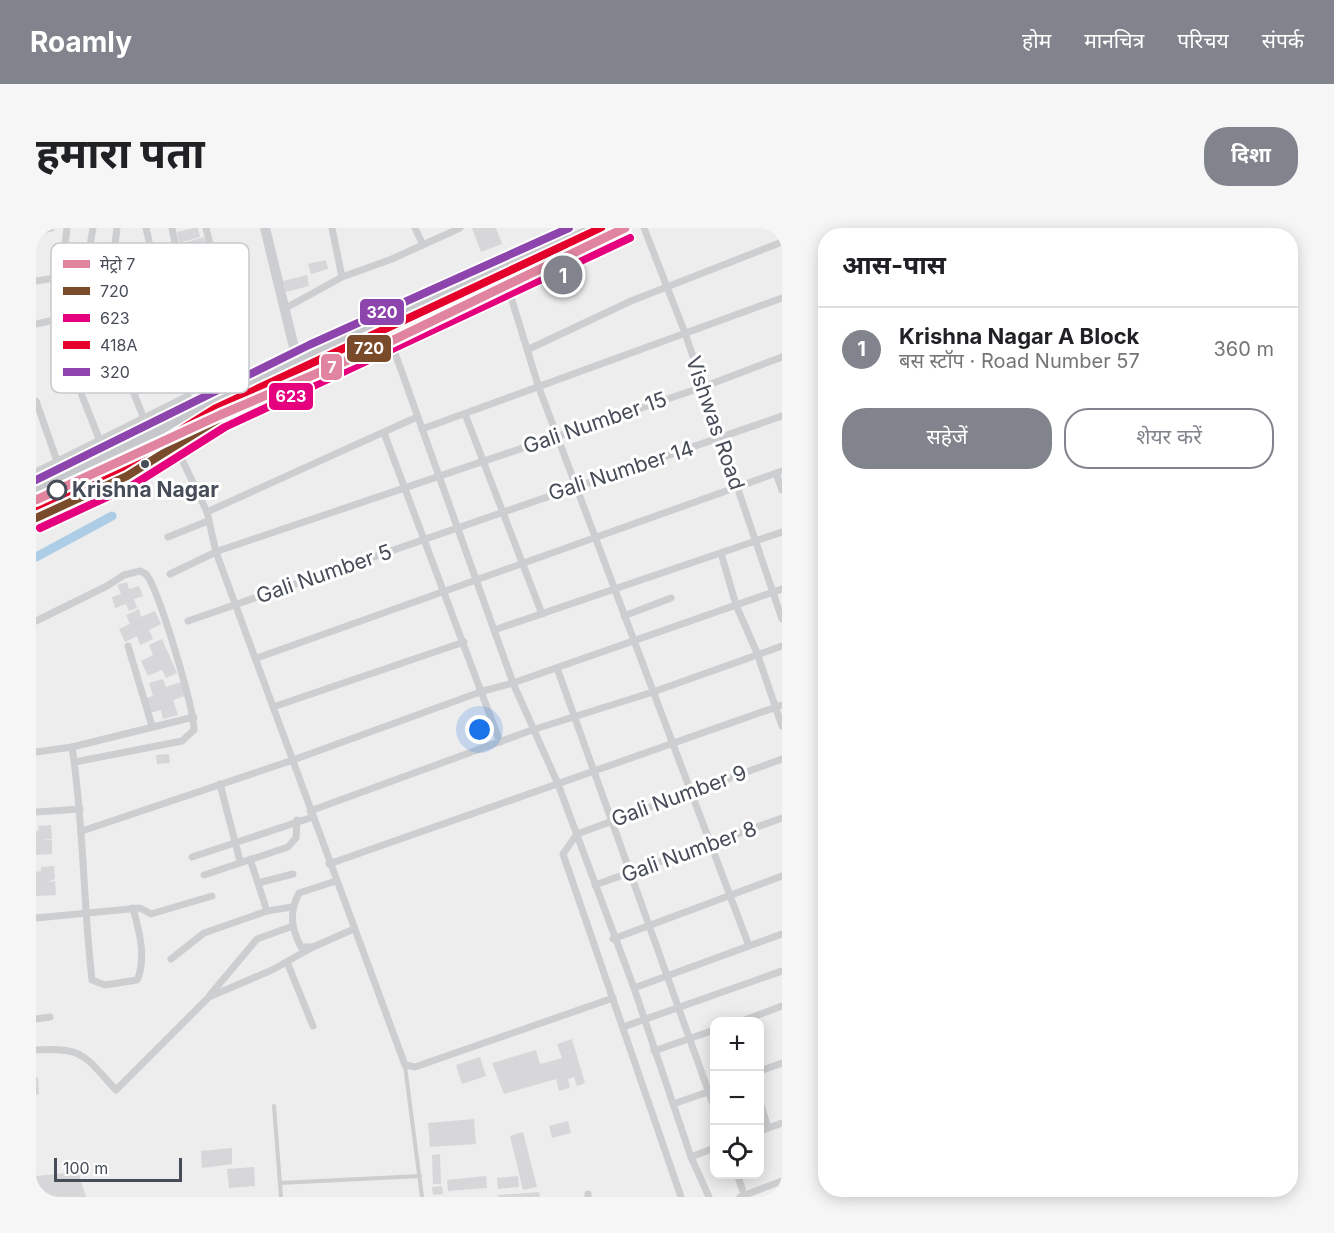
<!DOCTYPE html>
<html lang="hi">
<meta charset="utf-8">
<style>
body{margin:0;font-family:Inter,"Noto Sans Devanagari",sans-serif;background:#f6f6f6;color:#202124}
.controls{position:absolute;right:18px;bottom:18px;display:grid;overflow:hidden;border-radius:12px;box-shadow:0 3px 15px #0003}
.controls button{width:54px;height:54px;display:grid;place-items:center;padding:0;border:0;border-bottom:2px solid #e0e0e0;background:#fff;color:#202124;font:30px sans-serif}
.scale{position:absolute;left:18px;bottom:15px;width:128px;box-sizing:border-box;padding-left:6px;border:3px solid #464c58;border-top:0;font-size:16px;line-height:21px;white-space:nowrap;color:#464c58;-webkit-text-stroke:4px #fff;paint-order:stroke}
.you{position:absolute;left:444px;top:502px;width:21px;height:21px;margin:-15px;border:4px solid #fff;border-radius:50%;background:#1a73e8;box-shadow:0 0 0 9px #1a73e833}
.badge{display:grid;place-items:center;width:39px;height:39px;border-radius:50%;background:#81848c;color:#fff;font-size:20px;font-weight:700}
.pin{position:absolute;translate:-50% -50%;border:3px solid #fff;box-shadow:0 2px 6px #0006}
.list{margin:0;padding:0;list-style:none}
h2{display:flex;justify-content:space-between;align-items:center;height:78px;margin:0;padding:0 24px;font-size:26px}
h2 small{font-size:20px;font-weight:400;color:#757577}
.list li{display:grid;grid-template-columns:39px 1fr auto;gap:18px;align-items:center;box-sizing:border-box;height:84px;padding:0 24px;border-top:2px solid #e0e0e0}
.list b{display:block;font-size:22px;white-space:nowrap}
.list p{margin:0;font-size:20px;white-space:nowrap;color:#757577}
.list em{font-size:20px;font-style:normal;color:#757577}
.actions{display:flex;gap:12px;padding:18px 24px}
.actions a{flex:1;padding:14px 0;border:2px solid #81848c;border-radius:24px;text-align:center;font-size:21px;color:#81848c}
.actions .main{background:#81848c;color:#fff}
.icon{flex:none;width:33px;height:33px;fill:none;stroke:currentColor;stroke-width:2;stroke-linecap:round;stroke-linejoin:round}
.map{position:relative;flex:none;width:746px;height:969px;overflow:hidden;border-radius:24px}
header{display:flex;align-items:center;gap:36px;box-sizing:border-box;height:84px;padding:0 30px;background:#81848c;color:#fff}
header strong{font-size:28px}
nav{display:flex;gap:33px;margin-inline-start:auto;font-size:21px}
.intro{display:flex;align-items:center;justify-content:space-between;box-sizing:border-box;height:144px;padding:0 36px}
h1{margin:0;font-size:42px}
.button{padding:15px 27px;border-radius:24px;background:#81848c;color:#fff;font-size:21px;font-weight:700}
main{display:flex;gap:36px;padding:0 36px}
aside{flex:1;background:#fff;border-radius:24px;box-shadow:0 3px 15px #0003}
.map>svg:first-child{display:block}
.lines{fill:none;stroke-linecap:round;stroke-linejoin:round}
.canal{stroke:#accde5;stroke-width:9}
.building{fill:#d7d6d9}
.lane{stroke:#ccced0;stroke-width:4}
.street{stroke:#ccced0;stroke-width:7}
.secondary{stroke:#cdced1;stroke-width:10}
.primary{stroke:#c7c8cc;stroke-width:10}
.bus-1-casing{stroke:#fff;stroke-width:12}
.bus-2-casing{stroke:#fff;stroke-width:12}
.bus-3-casing{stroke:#fff;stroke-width:12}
.bus-4-casing{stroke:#fff;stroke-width:12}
.bus-1{stroke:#7a4b2a;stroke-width:8}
.bus-2{stroke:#e5007d;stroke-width:8}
.bus-3{stroke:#e4002b;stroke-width:8}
.bus-4{stroke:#8e44ad;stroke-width:8}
.metro-1-casing{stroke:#fff;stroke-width:14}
.metro-1{stroke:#e1849f;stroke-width:9}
.bus-dot{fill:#464c58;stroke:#fff;stroke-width:2}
.stop-dot{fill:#fff;stroke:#464c58;stroke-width:3}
.labels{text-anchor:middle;stroke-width:6;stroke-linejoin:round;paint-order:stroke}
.street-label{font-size:21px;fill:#464c58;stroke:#fff}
.stop-label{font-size:21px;font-weight:bold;fill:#464c58;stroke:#fff;text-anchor:start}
.key{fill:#fff;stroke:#c8c9cd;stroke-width:1.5}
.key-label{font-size:16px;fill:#464c58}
.line-badge{stroke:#fff;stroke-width:2}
.badge-label{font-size:16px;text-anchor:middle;font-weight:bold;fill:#fff}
</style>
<header>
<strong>Roamly</strong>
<nav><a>होम</a><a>मानचित्र</a><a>परिचय</a><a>संपर्क</a></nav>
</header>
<div class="intro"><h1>हमारा पता</h1><a class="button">दिशा</a></div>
<main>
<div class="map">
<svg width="746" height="969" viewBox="0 0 746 969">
<rect width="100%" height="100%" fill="#eeeded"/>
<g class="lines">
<polyline class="canal" points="0,329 76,288"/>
</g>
<g class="building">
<polygon points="158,0 162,0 164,9 143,15 141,4"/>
<polygon points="436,0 460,0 466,16 445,24"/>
<polygon points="168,9 171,20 146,27 143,16"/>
<polygon points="290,32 292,41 275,46 272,36"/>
<polygon points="271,47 273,58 250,64 247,53"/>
<polygon points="91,354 93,361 103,358 107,368 98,371 101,380 93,383 90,376 79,380 76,369 85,366 81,357"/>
<polygon points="103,381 105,389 119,383 125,396 113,402 117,411 104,417 101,408 89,414 83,401 94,396 90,387"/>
<polygon points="126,411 141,445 130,450 126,442 112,448 105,433 117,427 113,417"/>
<polygon points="127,451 130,459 145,454 149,468 137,472 142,487 127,491 125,482 114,485 109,470 117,468 113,455"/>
<polygon points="133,526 134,535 121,536 120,527"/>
<polygon points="15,597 16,611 6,611 16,612 16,626 0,627 0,603 3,602 2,598"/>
<polygon points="18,638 19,651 10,654 19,653 20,667 0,668 0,644 5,643 5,639"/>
<polygon points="536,811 549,855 541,858 538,849 532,851 534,860 523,863 520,851 468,866 456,835 500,822 504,836 526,830 521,816"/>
<polygon points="444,829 450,848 426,856 420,837"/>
<polygon points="0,849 2,849 3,866 0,867"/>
<polygon points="438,891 440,916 394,919 392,895"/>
<polygon points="532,893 535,905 516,910 513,898"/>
<polygon points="487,904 501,959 487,962 474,908"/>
<polygon points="196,920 196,936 166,940 165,923"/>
<polygon points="404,926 405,956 397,956 396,927"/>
<polygon points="218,939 219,958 193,960 191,941"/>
<polygon points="42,944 50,969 0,969 0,948"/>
<polygon points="450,948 451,960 412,963 411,952"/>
<polygon points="482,948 483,959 462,961 461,950"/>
<polygon points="406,958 407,966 397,967 396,959"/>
<polygon points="503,964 504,969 462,969 462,967"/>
</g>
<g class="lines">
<g class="lane">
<polyline points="369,838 386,969"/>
<polyline points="238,878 245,969"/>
<polyline points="244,955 384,948"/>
</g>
<g class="street">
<polyline points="31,0 19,92 22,107 64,213"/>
<polyline points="81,0 72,71 73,102 108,191"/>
<polyline points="136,0 151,78 178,175"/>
<polyline points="170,0 209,160"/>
<polyline points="379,0 387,17"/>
<polyline points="608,0 649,105 746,391"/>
<polyline points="0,3 15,0"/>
<polyline points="306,49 356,31 424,0"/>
<polyline points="0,53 25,49"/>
<polyline points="471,56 503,160 713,718"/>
<polyline points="248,81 306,49 296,0"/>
<polyline points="0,96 44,86"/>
<polyline points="40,99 57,0"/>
<polyline points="354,111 477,455 522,556 598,760 655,929 673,969"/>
<polyline points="493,121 595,73 746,14"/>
<polyline points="0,173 21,233"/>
<polyline points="429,186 506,386"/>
<polyline points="386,201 746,70"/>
<polyline points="348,205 464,514"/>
<polyline points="139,217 171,284 180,324 369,837 379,839 577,770"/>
<polyline points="0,244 152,168 134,106 110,0"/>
<polyline points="740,245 746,262"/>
<polyline points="171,284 381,189"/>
<polyline points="132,309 172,293"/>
<polyline points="685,325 700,377 721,425 746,498"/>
<polyline points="134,346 182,323 667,159 746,129"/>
<polyline points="588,388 635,370"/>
<path d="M0 393 71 358 88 347 104 343 110 346C123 362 158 480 158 502L146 513 39 534"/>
<polyline points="152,393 746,188"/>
<polyline points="458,402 746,304"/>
<polyline points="92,418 116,498"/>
<polyline points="221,430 746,243"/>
<polyline points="521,440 678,879"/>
<polyline points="237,479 428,414"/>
<path d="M36 519C48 597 47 675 56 752L69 757 101 752C111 731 103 702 97 680"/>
<polyline points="0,524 36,519 158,489"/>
<polyline points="184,556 204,633"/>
<polyline points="274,583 496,502 617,464 746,418"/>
<polyline points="0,584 44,581"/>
<polyline points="46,603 257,532 447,463 477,455 746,361"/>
<polyline points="156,629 277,589"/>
<polyline points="293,636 746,477"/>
<polyline points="168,647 252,619 260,610 261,592"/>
<path d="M300 653 263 665C253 684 255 700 265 719H277L318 701"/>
<polyline points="222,655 257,646"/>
<polyline points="559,657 746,590"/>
<polyline points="231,683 256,679"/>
<polyline points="0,690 104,680 115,686 176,668"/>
<polyline points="577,711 746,648"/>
<polyline points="135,731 168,705 231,683 214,631"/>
<polyline points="251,734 277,798"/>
<polyline points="598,760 746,706"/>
<polyline points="174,767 221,711 257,698"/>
<polyline points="0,791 14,789"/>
<polyline points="703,794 746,778"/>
<polyline points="587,799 746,743"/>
<path d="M0 822C49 819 48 828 80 862L173 769 236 742 277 719"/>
<polyline points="618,823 678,802"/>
<polyline points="724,843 746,835"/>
<polyline points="724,874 732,900"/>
<polyline points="637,876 678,862"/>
<polyline points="724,903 746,895"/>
<polyline points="655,929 678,920"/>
<polyline points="701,946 709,969"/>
<polyline points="552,966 552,969"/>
<polyline points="645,969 527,626 541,606 746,531"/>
<polyline points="704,969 746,953"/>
</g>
<polyline class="secondary" points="229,0 262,136"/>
<g class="primary">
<polyline points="0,264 278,126 559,0"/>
<polyline points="0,290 91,248 184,190 590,0"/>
</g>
<defs>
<polyline id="bus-1" points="0,290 91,248 184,190 590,0"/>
<polyline id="bus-2" points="4,300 97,257 189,199 594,10"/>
<polyline id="bus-3" points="0,278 86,239 180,180 565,0"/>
<polyline id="bus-4" points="0,252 273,117 533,0"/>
</defs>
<use href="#bus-1" class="bus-1-casing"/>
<use href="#bus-2" class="bus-2-casing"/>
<use href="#bus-3" class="bus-3-casing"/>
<use href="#bus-4" class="bus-4-casing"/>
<use href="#bus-1" class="bus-1"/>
<use href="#bus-2" class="bus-2"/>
<use href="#bus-3" class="bus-3"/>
<use href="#bus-4" class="bus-4"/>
<defs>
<polyline id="metro-1" points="0,272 184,187 347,117 589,0"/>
</defs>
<use href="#metro-1" class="metro-1-casing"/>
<use href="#metro-1" class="metro-1"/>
</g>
<circle class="bus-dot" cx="109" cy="236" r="5"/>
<circle class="stop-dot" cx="21" cy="262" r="9"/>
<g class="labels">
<g class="street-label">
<text transform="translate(559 195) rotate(-19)" y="7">Gali Number 15</text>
<text transform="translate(679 195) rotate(71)" y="7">Vishwas Road</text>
<text transform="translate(585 243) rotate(-18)" y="7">Gali Number 14</text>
<text transform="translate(288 346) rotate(-19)" y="7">Gali Number 5</text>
<text transform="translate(643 568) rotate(-20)" y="7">Gali Number 9</text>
<text transform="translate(653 624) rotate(-20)" y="7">Gali Number 8</text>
</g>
<g class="stop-label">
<text x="36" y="269">Krishna Nagar</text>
</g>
</g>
<rect x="15" y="15" width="198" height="150" rx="9" class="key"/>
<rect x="27" y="32" width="27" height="8" fill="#e1849f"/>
<rect x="27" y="59" width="27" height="8" fill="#7a4b2a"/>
<rect x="27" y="86" width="27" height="8" fill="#e5007d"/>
<rect x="27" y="113" width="27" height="8" fill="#e4002b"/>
<rect x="27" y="140" width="27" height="8" fill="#8e44ad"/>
<g class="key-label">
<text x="64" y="42">मेट्रो 7</text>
<text x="64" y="69">720</text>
<text x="64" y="96">623</text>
<text x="64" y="123">418A</text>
<text x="64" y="150">320</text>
</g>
<g class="line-badge">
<rect x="323" y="70" width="46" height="28" rx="6" fill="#8e44ad"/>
<rect x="310" y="106" width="46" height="29" rx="6" fill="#7a4b2a"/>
<rect x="284" y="125" width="23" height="28" rx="6" fill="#e1849f"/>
<rect x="232" y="154" width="46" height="29" rx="6" fill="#e5007d"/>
</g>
<g class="badge-label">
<text x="346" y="90">320</text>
<text x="333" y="126">720</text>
<text x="296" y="145">7</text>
<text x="255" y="174">623</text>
</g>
</svg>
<div class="controls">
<button>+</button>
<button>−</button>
<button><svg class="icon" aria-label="locate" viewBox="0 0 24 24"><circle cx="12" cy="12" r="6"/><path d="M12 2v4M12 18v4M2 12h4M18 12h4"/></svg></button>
</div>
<div class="scale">100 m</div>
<div class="you"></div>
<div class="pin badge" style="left:527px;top:47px">1</div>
</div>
<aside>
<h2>आस-पास<small></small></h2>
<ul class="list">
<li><span class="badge">1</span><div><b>Krishna Nagar A Block</b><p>बस स्टॉप · Road Number 57</p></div><em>360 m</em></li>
</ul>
<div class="actions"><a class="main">सहेजें</a><a>शेयर करें</a></div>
</aside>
</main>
